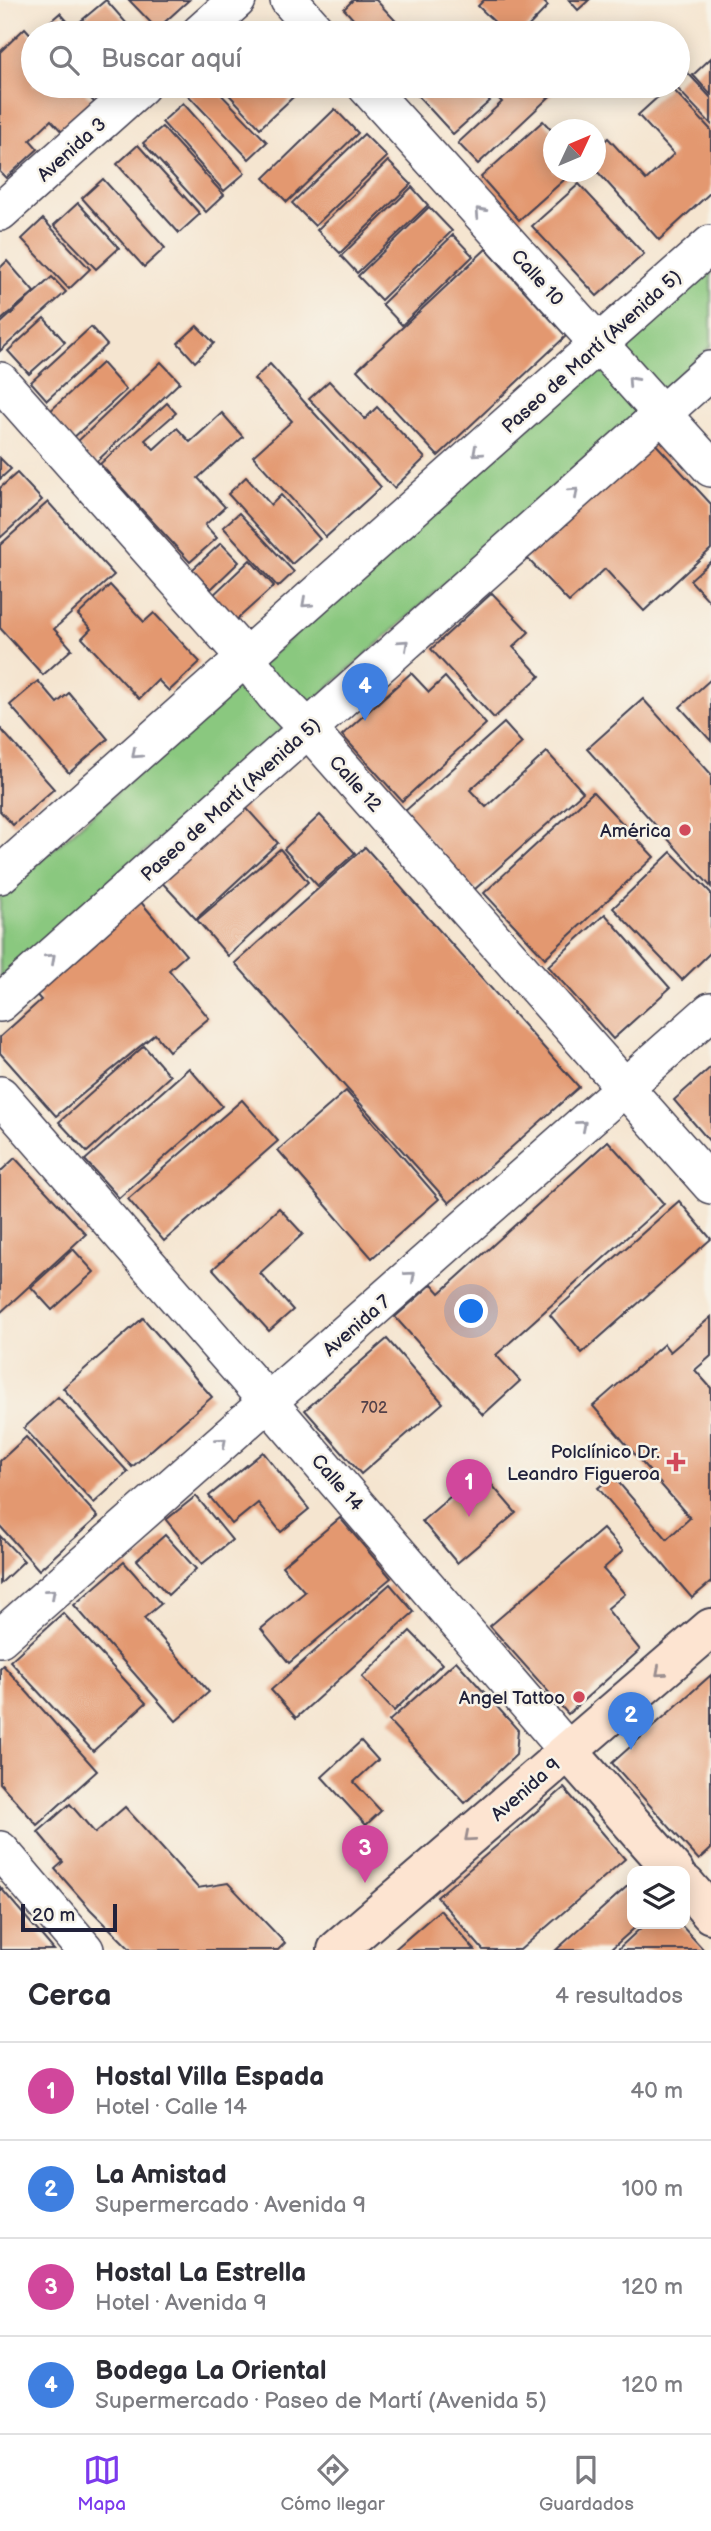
<!DOCTYPE html>
<html lang="es">
<meta charset="utf-8">
<style>
body{margin:0;font-family:"Balsamiq Sans",sans-serif;background:#f7f7f7;color:#2b2b33}
.controls{position:absolute;right:21px;bottom:21px;display:grid;overflow:hidden;border-radius:14px;box-shadow:0 4px 18px #0003}
.controls button{width:63px;height:63px;display:grid;place-items:center;padding:0;border:0;border-bottom:2px solid #e1e1e2;background:#fff;color:#2b2b33;font:35px sans-serif}
.compass{position:absolute;left:543px;top:119px;width:63px;height:63px;border-radius:50%;background:#fff;box-shadow:0 4px 18px #0003;rotate:46deg}
.scale{position:absolute;left:21px;bottom:18px;width:96px;box-sizing:border-box;padding-left:7px;border:4px solid #22223b;border-top:0;font-size:19px;line-height:24px;white-space:nowrap;color:#22223b;-webkit-text-stroke:5px #f7f3e8;paint-order:stroke}
.you{position:absolute;left:472px;top:1312px;width:24px;height:24px;margin:-18px;border:5px solid #fff;border-radius:50%;background:#1a73e8;box-shadow:0 0 0 10px #1a73e833}
.badge{display:grid;place-items:center;width:46px;height:46px;border-radius:50%;background:#7c3aed;color:#fff;font-size:23px;font-weight:700}
.pin{position:absolute;translate:-50% -58px;filter:drop-shadow(0 2px 4px #0008)}
.pin::after{content:'';position:absolute;top:37px;width:24px;height:21px;background:inherit;clip-path:polygon(0 0,100% 0,50% 100%)}
.list{margin:0;padding:0;list-style:none}
h2{display:flex;justify-content:space-between;align-items:center;height:91px;margin:0;padding:0 28px;font-size:30px}
h2 small{font-size:23px;font-weight:400;color:#7c7c81}
.list li{display:grid;grid-template-columns:46px 1fr auto;gap:21px;align-items:center;box-sizing:border-box;height:98px;padding:0 28px;border-top:2px solid #e1e1e2}
.list b{display:block;font-size:26px;white-space:nowrap}
.list p{margin:0;font-size:23px;white-space:nowrap;color:#7c7c81}
.list em{font-size:23px;font-style:normal;color:#7c7c81}
.icon{flex:none;width:38px;height:38px;fill:none;stroke:currentColor;stroke-width:2;stroke-linecap:round;stroke-linejoin:round}
.map{position:relative;flex:none;width:711px;height:1950px;overflow:hidden}
.search{position:absolute;background:#fff;box-shadow:0 4px 18px #0003;left:21px;right:21px;top:21px;height:77px;display:flex;align-items:center;gap:18px;box-sizing:border-box;padding:0 24px;border-radius:38px;color:#7c7c81;font-size:26px}
.sheet{height:483px;background:#fff}
nav{display:flex;justify-content:space-around;align-items:center;box-sizing:border-box;height:98px;border-top:2px solid #e1e1e2;background:#fff;font-size:19px;color:#7c7c81}
nav a{display:grid;justify-items:center;gap:4px}
nav .on{color:#7c3aed}
.map>svg:first-child{display:block}
.green{fill:#8ac87f;stroke:#56755d;stroke-width:2}
.building{fill:#e39870}
.lines{fill:none;stroke-linecap:round;stroke-linejoin:round}
.street-casing{stroke:#423f51;stroke-width:40}
.secondary-casing{stroke:#423f51;stroke-width:42}
.street{stroke:#fff;stroke-width:37}
.secondary{stroke:#fde4d1;stroke-width:38}
.oneway{stroke:#9c9ca7}
.oneway2{stroke:#9a8d8e}
.poi-dot{fill:#d1495b;stroke:#f7f3e8;stroke-width:2.5}
.labels{text-anchor:middle;stroke-width:5;stroke-linejoin:round;paint-order:stroke}
.number-label{font-size:16px;fill:#524048}
.street-label{font-size:19px;fill:#22223b;stroke:#f7f3e8}
.poi-label{font-size:19px;fill:#22223b;stroke:#f7f3e8;text-anchor:end}
</style>
<div class="map">
<svg width="711" height="1950" viewBox="0 0 711 1950">
<rect width="100%" height="100%" fill="#f7f3e8"/>
<filter id="ink" filterUnits="userSpaceOnUse"><feTurbulence type="fractalNoise" baseFrequency=".0143" numOctaves="2"/><feDisplacementMap in="SourceGraphic" scale="14" xChannelSelector="R" yChannelSelector="G"/><feConvolveMatrix kernelMatrix="1 2 1 2 8 2 1 2 1" color-interpolation-filters="sRGB"/></filter>
<filter id="wash" filterUnits="userSpaceOnUse"><feTurbulence type="fractalNoise" baseFrequency=".00686" numOctaves="4" result="noise"/><feDisplacementMap in="SourceGraphic" scale="28" xChannelSelector="R" yChannelSelector="G"/><feGaussianBlur stdDeviation="1.57" result="paint"/><feColorMatrix in="noise" values="0 0 0 0 0 0 0 0 0 0 0 0 0 0 0 0 0 1.4 0 .05"/><feComposite in="paint" operator="in"/></filter>
<g filter="url(#wash)">
<rect width="100%" height="100%" fill="#f5e5d0"/>
<polygon class="green" points="711,264 711,346 0,981 0,897"/>
<g id="blocks">
<g class="building">
<polygon points="106,0 135,33 84,33 76,25"/>
<polygon points="129,0 189,0 157,29"/>
<polygon points="353,0 376,0 407,33 366,33 344,9"/>
<polygon points="484,0 542,0 548,6 522,33 506,33 478,6"/>
<polygon points="569,0 589,0 578,10"/>
<polygon points="60,13 78,33 37,33"/>
<polygon points="25,28 33,37 33,86 79,86 96,104 64,134 51,120 30,140 38,149 6,178 0,172 0,52"/>
<polygon points="711,58 711,95 693,75"/>
<polygon points="687,72 711,98 711,124 675,86"/>
<polygon points="191,86 213,86 267,142 249,159 185,92"/>
<polygon points="221,86 305,86 260,128"/>
<polygon points="409,86 475,86 490,101 453,134"/>
<polygon points="503,86 561,86 478,164 458,143 502,102 494,94"/>
<polygon points="670,86 711,130 711,192 659,240 596,170 596,149 608,138 646,180 674,154 638,115"/>
<polygon points="183,103 245,173 224,191 162,122"/>
<polygon points="335,109 358,133 287,202 264,178"/>
<polygon points="543,121 554,133 554,172 573,172 519,220 481,177"/>
<polygon points="162,127 224,195 206,212 143,143"/>
<polygon points="364,134 387,157 315,226 292,203"/>
<polygon points="138,145 200,214 179,233 117,164"/>
<polygon points="388,161 411,184 340,253 317,230"/>
<polygon points="103,179 165,248 144,267 82,198"/>
<polygon points="579,184 644,254 597,296 532,226"/>
<polygon points="412,187 428,205 357,273 341,256"/>
<polygon points="78,203 119,248 96,269 54,225"/>
<polygon points="429,207 452,231 381,300 358,276"/>
<polygon points="43,219 90,269 69,289 22,239"/>
<polygon points="453,235 473,256 402,325 382,304"/>
<polygon points="486,249 566,336 438,456 357,370"/>
<polygon points="7,261 34,292 0,321 0,268"/>
<polygon points="52,277 66,292 0,351 0,324"/>
<polygon points="44,318 65,342 29,374 8,351"/>
<polygon points="197,326 214,343 195,362 178,343"/>
<polygon points="91,327 107,345 47,400 31,382"/>
<polygon points="161,362 180,382 94,464 76,443"/>
<polygon points="102,363 126,390 72,439 48,413"/>
<polygon points="270,364 381,487 326,537 253,456 292,421 254,379"/>
<polygon points="329,381 365,419 377,407 425,458 394,488 309,399"/>
<polygon points="167,403 176,413 145,440 154,449 177,428 190,442 222,413 243,437 198,478 225,507 205,525 217,538 190,562 100,464"/>
<polygon points="651,439 711,504 711,549 644,611 605,569 569,602 525,556"/>
<polygon points="0,458 11,469 0,479"/>
<polygon points="17,473 42,500 0,538 0,488"/>
<polygon points="246,477 271,505 281,495 320,539 292,564 228,494"/>
<polygon points="48,502 114,575 54,629 72,649 43,675 0,628 0,545"/>
<polygon points="239,513 294,572 278,587 223,527"/>
<polygon points="221,543 239,562 211,589 192,570"/>
<polygon points="250,560 274,586 233,623 210,598"/>
<polygon points="711,561 711,603 690,580"/>
<polygon points="110,585 144,622 154,613 200,662 169,691 158,680 139,699 82,638 91,629 78,615"/>
<polygon points="492,593 529,632 513,647 540,676 494,718 431,649"/>
<polygon points="411,673 429,692 445,677 486,724 402,801 342,735"/>
<polygon points="711,679 711,741 680,707"/>
<polygon points="38,681 57,703 69,693 108,739 69,773 10,705"/>
<polygon points="643,699 711,774 711,887 587,749"/>
<polygon points="504,723 522,743 470,790 486,807 547,752 583,792 474,890 404,812"/>
<polygon points="0,728 54,789 13,825 0,811"/>
<polygon points="593,792 654,857 545,958 484,893"/>
<polygon points="239,800 278,843 196,919 156,876"/>
<polygon points="320,815 355,853 318,886 284,849"/>
<polygon points="365,847 579,1087 449,1203 235,963"/>
<polygon points="280,849 308,882 228,956 197,920"/>
<polygon points="671,852 711,893 711,952 682,980 613,908"/>
<polygon points="134,894 186,955 169,970 209,1018 169,1051 155,1034 56,1116 0,1053 0,1037 41,1000 27,984"/>
<polygon points="605,914 670,988 613,1039 548,966"/>
<polygon points="144,1046 170,1076 87,1152 59,1122"/>
<polygon points="711,1067 711,1143 674,1100"/>
<polygon points="189,1068 222,1106 119,1198 85,1160"/>
<polygon points="346,1091 439,1199 372,1258 278,1150"/>
<polygon points="242,1100 278,1141 164,1241 128,1199"/>
<polygon points="608,1141 664,1204 496,1355 520,1381 483,1415 395,1317 432,1284 440,1293"/>
<polygon points="15,1158 86,1234 0,1313 0,1172"/>
<polygon points="679,1201 711,1239 582,1353 550,1315"/>
<polygon points="279,1208 303,1234 260,1273 293,1310 269,1331 213,1269"/>
<polygon points="73,1249 94,1272 52,1310 31,1287"/>
<polygon points="711,1317 711,1356 695,1370 711,1388 711,1582 692,1598 598,1488 613,1476 667,1539 690,1518 593,1406 664,1344 670,1352"/>
<polygon points="143,1318 212,1397 132,1467 63,1388"/>
<polygon points="387,1339 443,1403 361,1474 305,1410"/>
<polygon points="58,1397 128,1472 94,1503 24,1428"/>
<polygon points="26,1437 98,1517 39,1570 0,1526 0,1461"/>
<polygon points="263,1452 309,1509 281,1532 258,1503 232,1524 209,1496"/>
<polygon points="480,1471 516,1513 457,1563 422,1521"/>
<polygon points="196,1496 232,1540 202,1564 166,1520"/>
<polygon points="340,1518 391,1578 289,1663 261,1629 305,1592 282,1566"/>
<polygon points="603,1529 623,1551 603,1569 625,1594 607,1609 640,1650 568,1714 490,1626"/>
<polygon points="165,1535 196,1569 168,1595 137,1560"/>
<polygon points="0,1536 24,1561 0,1584"/>
<polygon points="124,1562 161,1604 144,1618 209,1692 176,1721 74,1605"/>
<polygon points="390,1584 414,1612 296,1718 271,1690"/>
<polygon points="63,1613 146,1703 93,1751 10,1661"/>
<polygon points="410,1631 442,1664 394,1711 362,1677"/>
<polygon points="456,1661 518,1730 516,1755 465,1803 389,1721"/>
<polygon points="3,1665 97,1771 37,1825 0,1783 0,1668"/>
<polygon points="711,1675 711,1849 699,1860 612,1763"/>
<polygon points="361,1741 378,1760 354,1782 381,1811 366,1825 322,1777"/>
<polygon points="564,1788 625,1859 520,1950 483,1950 437,1897"/>
<polygon points="70,1804 95,1833 125,1807 198,1888 228,1883 285,1943 278,1950 131,1950 90,1909 55,1869 63,1862 38,1832"/>
<polygon points="632,1882 632,1924 639,1924 610,1950 556,1950"/>
<polygon points="0,1887 54,1950 0,1950"/>
<polygon points="440,1910 475,1950 394,1950"/>
<polygon points="645,1924 680,1924 704,1950 617,1950"/>
</g>
</g>
</g>
<g filter="url(#ink)">
<use href="#blocks" fill-opacity="0" stroke="#423f51" stroke-width="2"/>
<g class="lines">
<defs>
<g id="street">
<polyline points="289,0 318,33"/>
<polyline points="200,33 237,0"/>
<polyline points="366,86 711,468"/>
<polyline points="0,212 141,86"/>
<polyline points="0,381 245,657 274,694 308,729 711,1185"/>
<polyline points="0,875 711,244"/>
<polyline points="0,1003 711,370"/>
<polyline points="0,1095 268,1402 569,1752"/>
<polyline points="0,1638 711,1011"/>
<polyline points="0,1850 85,1950"/>
</g>
<g id="secondary">
<polyline points="569,1752 674,1871"/>
<polyline points="685,1884 711,1914"/>
<polyline points="337,1950 711,1628"/>
</g>
</defs>
<use href="#street" class="street-casing"/>
<use href="#secondary" class="secondary-casing"/>
<use href="#street" class="street"/>
<use href="#secondary" class="secondary"/>
</g>
<defs><path id="oneway-chevron" d="M-2-3.5L2.5 0L-2 3.5" fill="none" stroke-width="1.6" stroke-linecap="round" stroke-linejoin="round" transform="scale(1.75)"/></defs>
<g class="oneway">
<use href="#oneway-chevron" transform="translate(480 212) rotate(-132)"/>
<use href="#oneway-chevron" transform="translate(632 381) rotate(-132)"/>
<use href="#oneway-chevron" transform="translate(477 452) rotate(138)"/>
<use href="#oneway-chevron" transform="translate(574 492) rotate(-42)"/>
<use href="#oneway-chevron" transform="translate(306 603) rotate(138)"/>
<use href="#oneway-chevron" transform="translate(404 644) rotate(-42)"/>
<use href="#oneway-chevron" transform="translate(136 754) rotate(138)"/>
<use href="#oneway-chevron" transform="translate(51 958) rotate(-42)"/>
<use href="#oneway-chevron" transform="translate(582 1125) rotate(-41)"/>
<use href="#oneway-chevron" transform="translate(411 1276) rotate(-41)"/>
<use href="#oneway-chevron" transform="translate(222 1442) rotate(-41)"/>
<use href="#oneway-chevron" transform="translate(51 1593) rotate(-41)"/>
</g>
<g class="oneway2">
<use href="#oneway-chevron" transform="translate(660 1672) rotate(139)"/>
<use href="#oneway-chevron" transform="translate(469 1837) rotate(139)"/>
</g>
</g>
<g class="poi-dot">
<circle cx="685" cy="830" r="7"/>
<path d="M672.5 1451.5h7v7h7v7h-7v7h-7v-7h-7v-7h7z"/>
<circle cx="579" cy="1697" r="7"/>
</g>
<g class="labels">
<g class="number-label">
<text x="374" y="1413">702</text>
</g>
<g class="street-label">
<text transform="translate(71 149) rotate(-42)" y="7">Avenida 3</text>
<text transform="translate(538 277) rotate(48)" y="7">Calle 10</text>
<text transform="translate(591 351) rotate(-42)" y="7">Paseo de Martí (Avenida 5)</text>
<text transform="translate(356 783) rotate(48)" y="7">Calle 12</text>
<text transform="translate(230 799) rotate(-42)" y="7">Paseo de Martí (Avenida 5)</text>
<text transform="translate(356 1325) rotate(-41)" y="7">Avenida 7</text>
<text transform="translate(338 1482) rotate(49)" y="7">Calle 14</text>
<text transform="translate(525 1789) rotate(-41)" y="7">Avenida 9</text>
</g>
<g class="poi-label">
<text x="671" y="837">América</text>
<text x="660" y="1458">Polclínico Dr.<tspan x="660" dy="22">Leandro Figueroa</tspan></text>
<text x="565" y="1704">Angel Tattoo</text>
</g>
</g>
</svg>
<div class="controls">
<button><svg class="icon" aria-label="layers" viewBox="0 0 24 24"><path d="M12 4l9 5-9 5-9-5zM3 14l9 5 9-5"/></svg></button>
</div>
<svg class="compass" viewBox="-18 -18 36 36"><path d="M0-13l5 13h-10z" fill="#e53935"/><path d="M0 13l5-13h-10z" fill="#7c7c81"/></svg>
<div class="scale">20 m</div>
<div class="you"></div>
<div class="pin badge" style="left:469px;top:1517px;background:#d1479c">1</div>
<div class="pin badge" style="left:631px;top:1750px;background:#3f7fe0">2</div>
<div class="pin badge" style="left:365px;top:1883px;background:#d1479c">3</div>
<div class="pin badge" style="left:365px;top:721px;background:#3f7fe0">4</div>
<div class="search"><svg class="icon" aria-label="search" viewBox="0 0 24 24"><circle cx="10" cy="10" r="6"/><path d="M15 15l6 6"/></svg>Buscar aquí</div>
</div>
<section class="sheet">
<h2>Cerca<small>4 resultados</small></h2>
<ul class="list">
<li><span class="badge" style="background:#d1479c">1</span><div><b>Hostal Villa Espada</b><p>Hotel · Calle 14</p></div><em>40 m</em></li>
<li><span class="badge" style="background:#3f7fe0">2</span><div><b>La Amistad</b><p>Supermercado · Avenida 9</p></div><em>100 m</em></li>
<li><span class="badge" style="background:#d1479c">3</span><div><b>Hostal La Estrella</b><p>Hotel · Avenida 9</p></div><em>120 m</em></li>
<li><span class="badge" style="background:#3f7fe0">4</span><div><b>Bodega La Oriental</b><p>Supermercado · Paseo de Martí (Avenida 5)</p></div><em>120 m</em></li>
</ul>
</section>
<nav>
<a class="on"><svg class="icon" aria-label="map" viewBox="0 0 24 24"><path d="M3 6l6-2 6 2 6-2v14l-6 2-6-2-6 2zM9 4v14M15 6v14"/></svg>Mapa</a>
<a><svg class="icon" aria-label="directions" viewBox="0 0 24 24"><path d="M12 3l9 9-9 9-9-9zM9 14v-3h6M13 9l2 2-2 2"/></svg>Cómo llegar</a>
<a><svg class="icon" aria-label="saved" viewBox="0 0 24 24"><path d="M7 4h10v16l-5-4-5 4z"/></svg>Guardados</a>
</nav>
